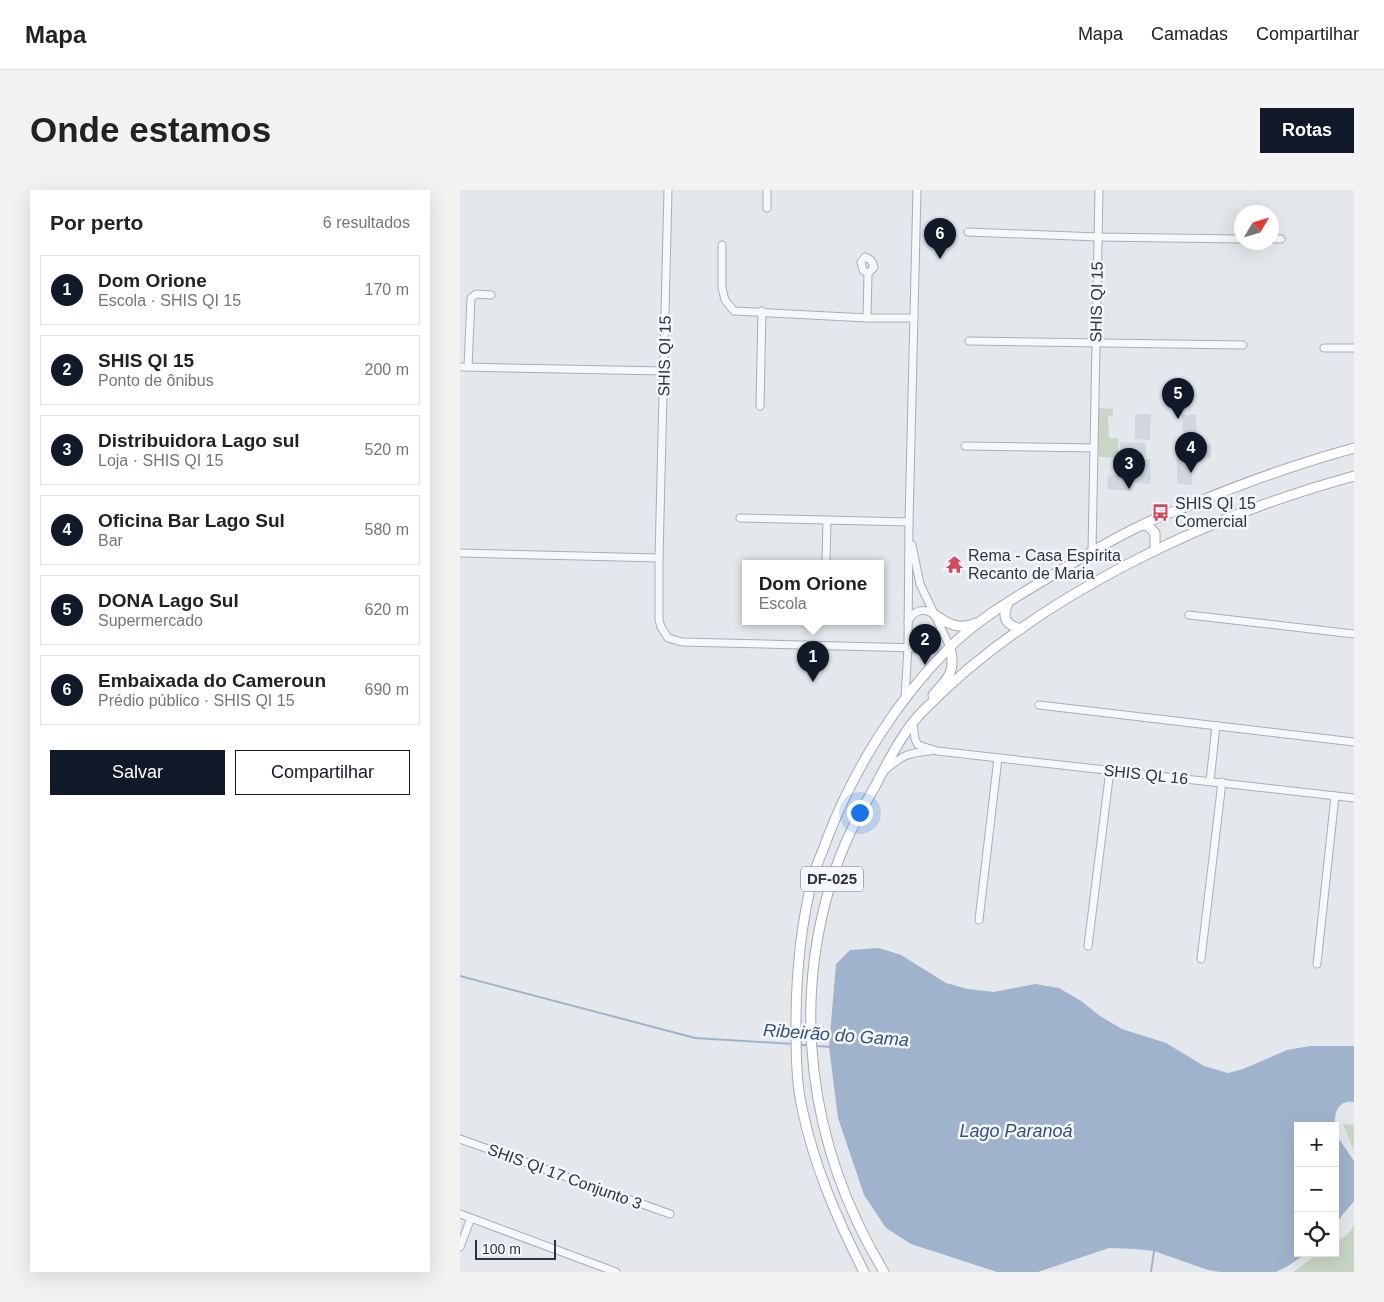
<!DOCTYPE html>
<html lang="pt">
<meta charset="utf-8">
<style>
body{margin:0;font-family:Arial,sans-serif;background:#f2f2f2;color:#222}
.controls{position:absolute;right:15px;bottom:15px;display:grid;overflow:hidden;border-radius:0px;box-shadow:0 5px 20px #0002}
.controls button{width:45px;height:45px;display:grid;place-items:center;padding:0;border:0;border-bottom:1px solid #e0e0e0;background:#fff;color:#222;font:25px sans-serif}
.compass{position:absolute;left:774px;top:15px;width:45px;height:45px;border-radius:50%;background:#fff;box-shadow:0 5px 20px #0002;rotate:52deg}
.scale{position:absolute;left:15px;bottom:12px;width:81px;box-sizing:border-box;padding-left:5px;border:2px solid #2b3445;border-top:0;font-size:14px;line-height:18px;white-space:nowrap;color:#2b3445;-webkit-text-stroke:4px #f4f6f9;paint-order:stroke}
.you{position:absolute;left:399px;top:622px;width:18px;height:18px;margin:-12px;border:4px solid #fff;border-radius:50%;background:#1a73e8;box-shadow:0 0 0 8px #1a73e833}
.badge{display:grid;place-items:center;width:32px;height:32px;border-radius:50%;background:#111827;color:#fff;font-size:16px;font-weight:700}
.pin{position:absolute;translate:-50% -41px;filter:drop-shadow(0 1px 2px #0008)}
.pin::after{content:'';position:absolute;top:26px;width:18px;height:15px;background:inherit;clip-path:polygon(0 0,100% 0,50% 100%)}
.popup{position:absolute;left:282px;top:370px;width:142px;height:65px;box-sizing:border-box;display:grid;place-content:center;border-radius:0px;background:#fff;filter:drop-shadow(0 1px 4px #0005);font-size:16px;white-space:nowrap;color:#767676}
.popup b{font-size:19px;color:#222}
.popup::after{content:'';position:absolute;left:50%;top:100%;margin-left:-10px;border:10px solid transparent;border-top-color:#fff}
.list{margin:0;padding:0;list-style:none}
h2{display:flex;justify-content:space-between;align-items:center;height:65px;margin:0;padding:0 20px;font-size:21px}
h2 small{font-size:16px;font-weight:400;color:#767676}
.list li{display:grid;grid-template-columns:32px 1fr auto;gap:15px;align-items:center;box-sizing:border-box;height:70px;margin:0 10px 10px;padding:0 10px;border:1px solid #e0e0e0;border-radius:0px}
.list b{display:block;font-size:19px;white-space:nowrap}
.list p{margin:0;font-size:16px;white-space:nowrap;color:#767676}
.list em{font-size:16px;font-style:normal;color:#767676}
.actions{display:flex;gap:10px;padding:15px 20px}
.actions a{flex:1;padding:11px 0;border:1px solid #111827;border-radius:0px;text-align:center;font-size:18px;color:#111827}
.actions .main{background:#111827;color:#fff}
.icon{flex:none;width:28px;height:28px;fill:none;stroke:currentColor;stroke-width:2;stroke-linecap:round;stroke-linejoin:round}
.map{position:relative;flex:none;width:894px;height:1082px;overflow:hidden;border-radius:0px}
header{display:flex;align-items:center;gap:30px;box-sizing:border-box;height:70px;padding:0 25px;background:#fff;border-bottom:1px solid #e0e0e0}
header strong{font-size:24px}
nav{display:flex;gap:28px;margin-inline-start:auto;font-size:18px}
.intro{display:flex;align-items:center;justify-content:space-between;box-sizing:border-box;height:120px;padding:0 30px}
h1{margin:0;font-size:35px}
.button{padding:12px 22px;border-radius:0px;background:#111827;color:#fff;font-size:18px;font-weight:700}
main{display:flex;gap:30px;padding:0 30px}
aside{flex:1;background:#fff;border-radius:0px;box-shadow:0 5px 20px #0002}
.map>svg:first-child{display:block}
.built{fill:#d2d6de}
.green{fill:#c9d6c5}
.water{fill:#9fb4cc}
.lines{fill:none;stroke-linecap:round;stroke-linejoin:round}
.stream{stroke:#9fb4cc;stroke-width:2}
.minor-casing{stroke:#a9aeb7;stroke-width:9}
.major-casing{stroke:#a3abb8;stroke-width:11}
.minor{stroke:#f7f8fa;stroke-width:7}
.major{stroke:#fff;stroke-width:9}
.labels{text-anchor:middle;stroke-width:5;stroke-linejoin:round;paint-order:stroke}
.shield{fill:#f4f6f9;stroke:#676e7b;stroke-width:1}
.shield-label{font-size:15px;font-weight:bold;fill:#2b3445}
.street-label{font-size:16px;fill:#2b3445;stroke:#f4f6f9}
.poi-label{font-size:16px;fill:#2b3445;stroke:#f4f6f9;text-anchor:start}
.water-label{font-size:18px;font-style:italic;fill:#34527a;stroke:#f4f6f9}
</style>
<header>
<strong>Mapa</strong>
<nav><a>Mapa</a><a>Camadas</a><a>Compartilhar</a></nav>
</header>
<div class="intro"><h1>Onde estamos</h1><a class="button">Rotas</a></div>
<main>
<aside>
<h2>Por perto<small>6 resultados</small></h2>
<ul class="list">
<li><span class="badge">1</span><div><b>Dom Orione</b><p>Escola · SHIS QI 15</p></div><em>170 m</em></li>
<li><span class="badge">2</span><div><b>SHIS QI 15</b><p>Ponto de ônibus</p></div><em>200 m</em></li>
<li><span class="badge">3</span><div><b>Distribuidora Lago sul</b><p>Loja · SHIS QI 15</p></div><em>520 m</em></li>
<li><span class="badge">4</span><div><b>Oficina Bar Lago Sul</b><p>Bar</p></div><em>580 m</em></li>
<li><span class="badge">5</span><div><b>DONA Lago Sul</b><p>Supermercado</p></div><em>620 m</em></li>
<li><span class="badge">6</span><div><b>Embaixada do Cameroun</b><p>Prédio público · SHIS QI 15</p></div><em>690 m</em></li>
</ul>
<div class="actions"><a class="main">Salvar</a><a>Compartilhar</a></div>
</aside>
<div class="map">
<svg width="894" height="1082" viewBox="0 0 894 1082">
<rect width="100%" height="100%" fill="#e4e7ec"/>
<g class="built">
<polygon points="675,224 691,224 690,250 675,249"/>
<polygon points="722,225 736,225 737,251 723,249"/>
<polygon points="660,252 686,253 686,267 660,266"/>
<polygon points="726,253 751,254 751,268 725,268"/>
<polygon points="676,269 690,269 691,294 675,293"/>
<polygon points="717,269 733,270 732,295 717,294"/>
<polygon points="648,285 673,285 672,301 647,299"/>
</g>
<g class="green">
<polygon points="637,218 653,219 653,226 648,226 649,248 658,248 659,268 639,267"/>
<polygon points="883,934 894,935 894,961"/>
<polygon points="894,1035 894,1082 833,1082 860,1063 875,1063 875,1053 887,1045"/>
</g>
<g class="water">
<path d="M419 758 441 765 486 793 508 799 534 802 575 794 599 798 621 811 640 826 662 839 706 853 744 876 768 883 783 879 827 860 850 856H894V912C878 910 874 922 875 936H838V1063H847L828 1076 816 1082H760L748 1080 694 1061 675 1059 649 1058 578 1082H537L451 1054 426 1038 404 1005 378 928 369 857 376 774 390 760Z"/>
<polygon points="875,936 877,946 894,971 894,1011 875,1034"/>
</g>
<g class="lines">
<g class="stream">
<polyline points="0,786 235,848 334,854"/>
<polyline points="339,855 349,855"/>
<polyline points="356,856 372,857"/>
<polyline points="691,1082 694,1061"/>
</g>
<defs>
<g id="minor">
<path d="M208 0 199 368V430L201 437 208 448 222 452 458 458C472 456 477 450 481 438"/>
<polyline points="307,18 307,0"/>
<polyline points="508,42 638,47 782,49"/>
<polyline points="812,49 821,49"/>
<polyline points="262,55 262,98 265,110 274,121 407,128 454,128"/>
<path d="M407 128 408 84 414 77C412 71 411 69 405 67L401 72 403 80 408 84"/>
<polyline points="509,151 783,155"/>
<polyline points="864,158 894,158"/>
<polyline points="3,177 204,181"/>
<polyline points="8,177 11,108 16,104 31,105"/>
<polyline points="300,216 302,121"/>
<polyline points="505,256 634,258"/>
<polyline points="280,328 449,332"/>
<polyline points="452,355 460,394 490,457"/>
<polyline points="632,361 639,0"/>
<polyline points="0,363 199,368"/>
<polyline points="366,373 367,330"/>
<polyline points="729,425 894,444"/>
<path d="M448 432C453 420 464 417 475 425"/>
<polyline points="445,508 448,457 449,332 457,0"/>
<polyline points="579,515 894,552"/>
<polyline points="453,533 455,549 458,555 477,561 894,608"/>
<path d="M424 581C442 566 446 563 470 561"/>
<polyline points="750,591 756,536"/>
<polyline points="519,730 538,568"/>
<polyline points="628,756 650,580"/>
<polyline points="741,769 762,592"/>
<polyline points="857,774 875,606"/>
<polyline points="0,949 210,1024"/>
<polyline points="0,1024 156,1082"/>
<polyline points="0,1057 11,1028"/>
</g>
<g id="major">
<polyline points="683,335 688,336 695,343 695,361"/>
<path d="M548 413C541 428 546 435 561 439"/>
<path d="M475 425C489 435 501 440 516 433"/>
<path d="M473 505C489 487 496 482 490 457"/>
<path d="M404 1082C377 1029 354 976 342 918 336 892 336 859 336 833 336 783 341 734 353 686 357 673 363 661 367 649 394 579 436 511 489 458 516 431 549 411 581 392 614 372 646 352 680 336 697 327 715 321 733 314 786 292 839 273 894 258"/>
<path d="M424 1082C348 956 328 808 379 669 388 645 400 622 413 600 427 574 442 542 463 521 573 408 743 327 894 286"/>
</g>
</defs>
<use href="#minor" class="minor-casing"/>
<use href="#major" class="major-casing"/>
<use href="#minor" class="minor"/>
<use href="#major" class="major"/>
</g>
<defs>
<symbol id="bus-bare" viewBox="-9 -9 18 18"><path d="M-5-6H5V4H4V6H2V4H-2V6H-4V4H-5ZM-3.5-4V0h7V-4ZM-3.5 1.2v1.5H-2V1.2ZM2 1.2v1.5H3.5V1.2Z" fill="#d1495b" stroke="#f4f6f9" stroke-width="2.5" paint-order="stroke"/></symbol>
<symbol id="temple-bare" viewBox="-9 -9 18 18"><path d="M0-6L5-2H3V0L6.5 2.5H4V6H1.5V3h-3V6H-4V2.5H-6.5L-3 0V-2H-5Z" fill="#d1495b" stroke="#f4f6f9" stroke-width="2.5" paint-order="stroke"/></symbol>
</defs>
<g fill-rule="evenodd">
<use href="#bus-bare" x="688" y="310" width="25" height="25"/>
<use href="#temple-bare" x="482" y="362" width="25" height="25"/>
</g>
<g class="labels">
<rect class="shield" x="341" y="676.5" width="62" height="25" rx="4"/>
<g class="shield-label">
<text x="372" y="694">DF-025</text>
</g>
<g class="street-label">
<text transform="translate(636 112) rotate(-89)" y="6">SHIS QI 15</text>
<text transform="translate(204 166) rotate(-89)" y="6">SHIS QI 15</text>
<text transform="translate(686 584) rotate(6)" y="6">SHIS QL 16</text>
<text transform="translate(105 986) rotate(20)" y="6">SHIS QI 17 Conjunto 3</text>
</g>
<g class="poi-label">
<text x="715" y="319">SHIS QI 15<tspan x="715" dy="18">Comercial</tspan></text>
<text x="508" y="371">Rema - Casa Espírita<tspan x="508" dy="18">Recanto de Maria</tspan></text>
</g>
<g class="water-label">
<text transform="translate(376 845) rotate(4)" y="6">Ribeirão do Gama</text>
<text x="556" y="947">Lago Paranoá</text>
</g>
</g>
</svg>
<div class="controls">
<button>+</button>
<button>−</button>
<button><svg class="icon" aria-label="locate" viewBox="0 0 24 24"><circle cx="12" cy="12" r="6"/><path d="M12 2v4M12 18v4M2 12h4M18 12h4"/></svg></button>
</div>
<svg class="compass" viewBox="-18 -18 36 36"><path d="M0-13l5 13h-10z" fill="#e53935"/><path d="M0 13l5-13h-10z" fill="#767676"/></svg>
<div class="scale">100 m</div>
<div class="you"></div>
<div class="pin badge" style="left:353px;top:492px">1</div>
<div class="popup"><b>Dom Orione</b>Escola</div>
<div class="pin badge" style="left:465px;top:475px">2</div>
<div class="pin badge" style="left:669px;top:299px">3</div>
<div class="pin badge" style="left:731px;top:283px">4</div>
<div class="pin badge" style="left:718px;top:229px">5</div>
<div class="pin badge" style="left:480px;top:69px">6</div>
</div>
</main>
